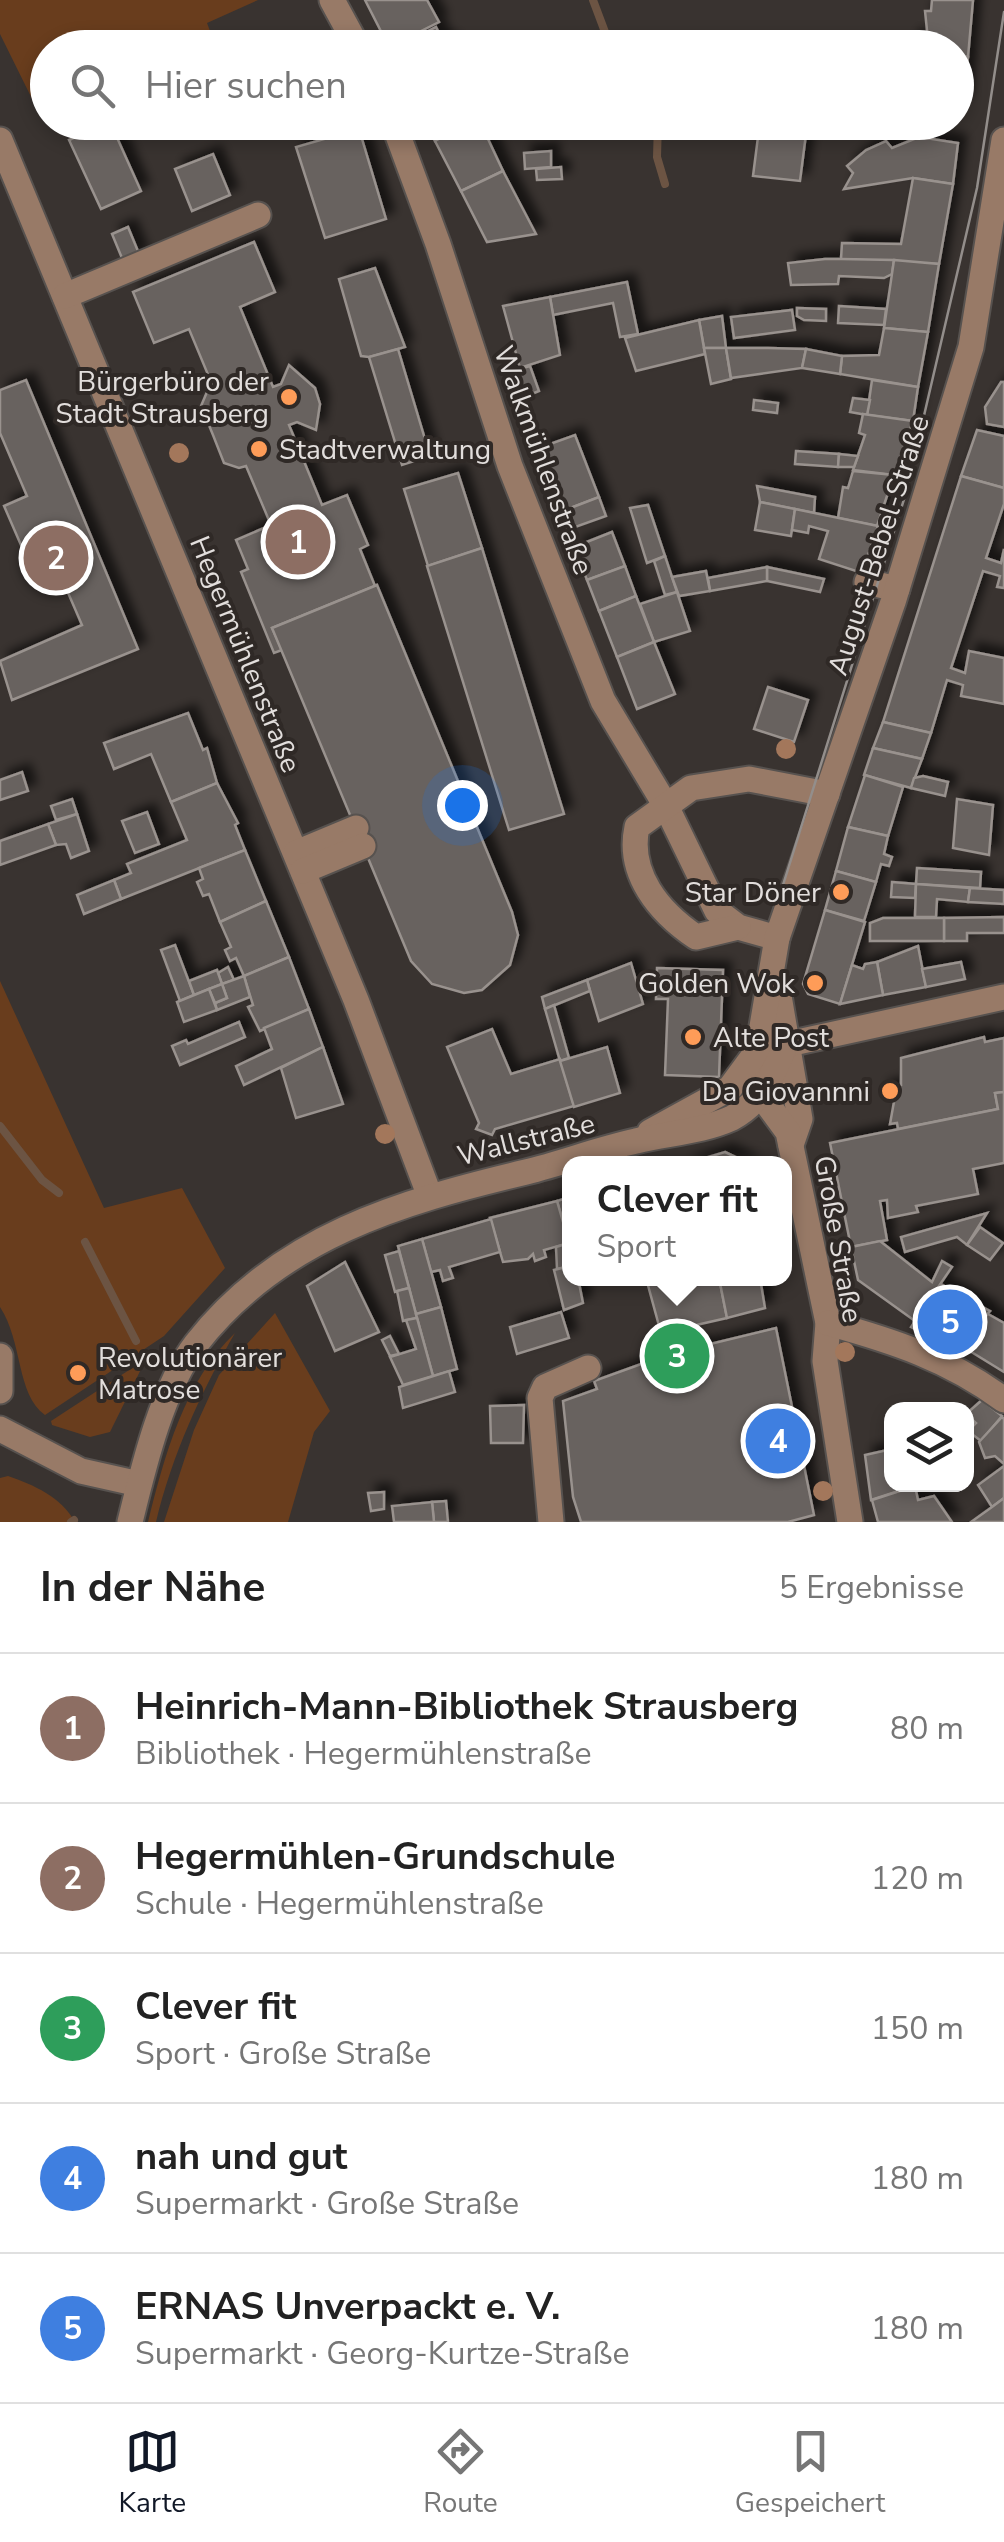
<!DOCTYPE html>
<html lang="de">
<meta charset="utf-8">
<style>
body{margin:0;font-family:"Nunito Sans",sans-serif;background:#f2f2f2;color:#222}
.controls{position:absolute;right:30px;bottom:30px;display:grid;overflow:hidden;border-radius:20px;box-shadow:0 5px 15px #0003}
.controls button{width:90px;height:90px;display:grid;place-items:center;padding:0;border:0;border-bottom:2px solid #e0e0e0;background:#fff;color:#222;font:50px sans-serif}
.you{position:absolute;left:462px;top:805px;width:35px;height:35px;margin:-25px;border:8px solid #fff;border-radius:50%;background:#1a73e8;box-shadow:0 0 0 15px #1a73e833}
.badge{display:grid;place-items:center;width:65px;height:65px;border-radius:50%;background:#111827;color:#fff;font-size:32px;font-weight:700}
.pin{position:absolute;translate:-50% -50%;border:5px solid #fff;box-shadow:0 2px 10px #0006}
.popup{position:absolute;left:562px;top:1156px;width:230px;height:130px;box-sizing:border-box;display:grid;place-content:center;border-radius:20px;background:#fff;filter:drop-shadow(0 2px 8px #0005);font-size:32px;white-space:nowrap;color:#767676}
.popup b{font-size:38px;color:#222}
.popup::after{content:'';position:absolute;left:50%;top:100%;margin-left:-20px;border:20px solid transparent;border-top-color:#fff}
.list{margin:0;padding:0;list-style:none}
h2{display:flex;justify-content:space-between;align-items:center;height:130px;margin:0;padding:0 40px;font-size:42px}
h2 small{font-size:32px;font-weight:400;color:#767676}
.list li{display:grid;grid-template-columns:65px 1fr auto;gap:30px;align-items:center;box-sizing:border-box;height:150px;padding:0 40px;border-top:2px solid #e0e0e0}
.list b{display:block;font-size:38px;white-space:nowrap}
.list p{margin:0;font-size:32px;white-space:nowrap;color:#767676}
.list em{font-size:32px;font-style:normal;color:#767676}
.icon{flex:none;width:55px;height:55px;fill:none;stroke:currentColor;stroke-width:2;stroke-linecap:round;stroke-linejoin:round}
.map{position:relative;flex:none;width:1004px;height:1522px;overflow:hidden}
.search{position:absolute;background:#fff;box-shadow:0 5px 15px #0003;left:30px;right:30px;top:30px;height:110px;display:flex;align-items:center;gap:25px;box-sizing:border-box;padding:0 35px;border-radius:55px;color:#767676;font-size:38px}
.sheet{height:880px;background:#fff}
nav{display:flex;justify-content:space-around;align-items:center;box-sizing:border-box;height:140px;border-top:2px solid #e0e0e0;background:#fff;font-size:28px;color:#767676}
nav a{display:grid;justify-items:center;gap:5px}
nav .on{color:#111827}
.map>svg:first-child{display:block}
.green{fill:#693d1d}
.lines{fill:none;stroke-linecap:round;stroke-linejoin:round}
.stream{stroke:#6c5443;stroke-width:8}
.building{fill:#68625e;stroke:#99928e;stroke-width:2.5;filter:url(#shadow)}
.minor-casing{stroke:#57524f;stroke-width:29}
.minor{stroke:#987a67;stroke-width:25}
.tram{stroke:#938e8b;stroke-width:2.5}
.tree{fill:#a3775b}
.poi-dot{fill:#fe9c58;stroke:#2f2926;stroke-width:4}
.labels{text-anchor:middle;stroke-width:8;stroke-linejoin:round;paint-order:stroke}
.poi-label{font-size:28px;fill:#e2dedc;stroke:#2f2926;text-anchor:end}
.street-label{font-size:28px;fill:#e2dedc;stroke:#2f2926}
</style>
<div class="map">
<svg width="1004" height="1522" viewBox="0 0 1004 1522">
<defs>
<filter id="shadow"><feDropShadow dx="8" dy="-8" stdDeviation="5" flood-color="#0009"/></filter>
</defs>
<rect width="100%" height="100%" fill="#393330"/>
<g class="green">
<polygon points="0,0 258,0 207,23 216,47 48,48 47,115 41,117 0,34"/>
<path d="M0 981 104 1208 182 1188 225 1268 164 1336 45 1415C16 1394 23 1342 0 1307Z"/>
<polygon points="275,1313 330,1411 314,1432 288,1522 164,1522 194,1430 219,1375"/>
<path d="M235 1333C201 1392 172 1455 156 1522H148C164 1457 185 1380 235 1333Z"/>
<polygon points="146,1359 110,1432 90,1437 52,1425 51,1421"/>
<path d="M8 1476C34 1485 61 1497 75 1522H0V1478Z"/>
</g>
<g class="lines">
<g class="stream">
<polyline points="593,0 611,48"/>
<polyline points="658,122 657,157 665,184"/>
<polyline points="0,1126 42,1180 59,1193"/>
<polyline points="85,1242 136,1341"/>
<polyline points="71,1522 74,1520"/>
</g>
</g>
<g class="building">
<polygon points="365,0 427,0 439,22 389,47"/>
<polygon points="932,0 973,0 968,57 956,56 956,48 911,48 912,38 928,40 925,11 931,11"/>
<polygon points="436,27 445,44 450,42 452,48 396,48"/>
<polygon points="956,56 968,57 963,103 956,102"/>
<polygon points="110,122 141,191 101,209 69,140"/>
<polygon points="426,122 471,122 435,141"/>
<polygon points="471,122 480,122 503,171 461,191 435,141"/>
<polygon points="359,129 386,219 325,238 296,147"/>
<polygon points="759,129 806,134 800,181 753,176"/>
<polygon points="919,137 958,143 953,184 913,178 844,189 853,173 847,166 866,150 886,141 892,148"/>
<polygon points="551,151 551,167 525,169 524,153"/>
<polygon points="213,154 230,195 192,211 175,169"/>
<polygon points="561,167 562,179 537,180 536,169"/>
<polygon points="503,171 536,234 487,242 461,191"/>
<polygon points="913,178 953,184 939,264 841,259 842,243 901,244"/>
<polygon points="128,227 140,256 124,263 112,234"/>
<polygon points="254,242 275,292 240,307 273,387 281,384 289,365 315,388 320,404 316,430 297,422 289,425 322,505 347,495 368,545 360,549 375,586 272,628 282,650 274,653 241,572 248,569 236,540 271,525 246,466 239,468 224,463 213,435 201,406 207,392 214,389 189,329 154,343 133,292"/>
<polygon points="825,259 841,259 894,260 892,274 884,278 839,276 838,284 791,285 788,263"/>
<polygon points="894,260 939,264 928,332 884,328"/>
<polygon points="375,268 405,347 369,357 361,356 339,279"/>
<polygon points="627,282 638,334 620,337 613,303 553,315 550,297"/>
<polygon points="550,297 560,355 520,368 503,306"/>
<polygon points="839,306 886,309 884,325 838,323"/>
<polygon points="797,308 826,309 826,321 804,320 797,316"/>
<polygon points="792,310 795,330 734,338 731,317"/>
<polygon points="722,316 726,348 704,348 699,320"/>
<polygon points="699,320 705,354 636,371 625,338"/>
<polygon points="884,328 928,332 918,387 840,374 842,356 879,355"/>
<polygon points="704,348 726,348 731,379 711,384"/>
<polygon points="726,348 768,348 806,349 802,368 731,378"/>
<polygon points="398,349 430,456 402,465 369,357"/>
<polygon points="806,349 842,356 840,374 802,368"/>
<polygon points="530,366 539,391 517,400 506,373"/>
<polygon points="26,380 138,649 12,700 0,661 82,625 56,565 34,575 4,506 27,496 0,433 0,390"/>
<polygon points="872,380 918,387 913,421 867,415"/>
<polygon points="1001,382 1004,382 1004,427 987,424 985,407"/>
<polygon points="853,398 870,400 867,415 850,412"/>
<polygon points="754,400 778,403 777,413 753,410"/>
<polygon points="863,414 913,421 894,475 853,470 865,435 859,433"/>
<polygon points="977,430 1004,436 1004,488 961,476"/>
<polygon points="575,435 599,497 560,512 536,449"/>
<polygon points="796,451 839,454 838,467 795,464"/>
<polygon points="839,454 858,456 854,467 838,467"/>
<polygon points="853,471 894,475 877,526 838,518 843,487 848,488"/>
<polygon points="458,473 482,548 428,566 404,489"/>
<polygon points="961,476 1004,488 1004,504 986,558 1001,563 1004,549 1004,588 997,587 1000,576 983,571 951,668 965,673 969,651 1004,658 1004,704 961,696 963,685 947,680 931,733 883,722"/>
<polygon points="757,486 815,497 814,513 760,502"/>
<polygon points="599,497 606,516 567,530 560,512"/>
<polygon points="760,502 795,509 791,536 755,530"/>
<polygon points="648,505 665,556 647,563 630,508"/>
<polygon points="795,509 878,526 862,573 819,559 828,531 809,526 808,533 792,530"/>
<polygon points="612,532 625,566 587,580 574,547"/>
<polygon points="482,548 564,814 509,830 427,566"/>
<polygon points="665,556 677,592 665,595 654,561"/>
<polygon points="625,566 636,596 599,611 587,580"/>
<polygon points="767,567 824,579 820,592 767,581"/>
<polygon points="767,567 767,581 710,591 708,578"/>
<polygon points="706,571 710,591 679,596 672,577"/>
<polygon points="377,585 512,912 518,935 510,965 482,990 464,993 432,984 411,961 272,628"/>
<polygon points="677,592 690,631 654,642 640,604"/>
<polygon points="636,596 654,642 617,657 599,611"/>
<polygon points="654,642 675,694 637,709 617,657"/>
<polygon points="768,687 808,700 794,742 754,729"/>
<polygon points="188,713 203,750 207,748 217,783 171,802 151,754 114,769 104,743"/>
<polygon points="883,722 931,733 922,759 873,748"/>
<polygon points="873,748 922,759 911,788 864,775"/>
<polygon points="22,772 28,791 0,800 0,780"/>
<polygon points="865,775 903,787 888,836 848,827"/>
<polygon points="923,776 948,782 945,796 911,788 914,778"/>
<polygon points="217,783 238,823 235,825 245,850 121,899 114,880 131,873 127,864 187,840 171,802"/>
<polygon points="72,799 77,814 56,820 51,806"/>
<polygon points="957,799 993,805 989,855 953,848"/>
<polygon points="147,812 159,844 135,853 122,821"/>
<polygon points="77,814 89,851 71,858 66,844 56,845 48,824"/>
<polygon points="48,824 56,845 0,865 0,841"/>
<polygon points="848,827 888,836 884,854 892,857 889,866 881,864 876,882 836,871"/>
<polygon points="245,850 266,901 220,922 209,894 203,896 197,882 203,879 199,868"/>
<polygon points="917,868 981,872 980,888 916,884"/>
<polygon points="836,871 876,882 864,921 825,910"/>
<polygon points="114,880 121,899 84,914 77,895"/>
<polygon points="892,882 916,884 915,898 891,897"/>
<polygon points="916,884 970,888 968,902 937,899 936,917 915,917"/>
<polygon points="970,888 1004,890 1004,904 968,902"/>
<polygon points="266,901 289,957 244,976 236,958 230,961 225,950 231,947 220,922"/>
<polygon points="825,910 865,922 840,1004 808,994 803,984"/>
<polygon points="1004,917 1004,933 967,933 967,941 944,941 944,918"/>
<polygon points="883,918 944,918 944,941 870,941 870,923"/>
<polygon points="175,945 194,995 180,1001 161,950"/>
<polygon points="918,946 926,987 883,995 877,962"/>
<polygon points="289,957 309,1009 260,1031 248,1007 253,1005 244,976"/>
<polygon points="877,962 883,995 840,1004 852,965 863,969 865,964"/>
<polygon points="961,962 965,979 926,987 922,969"/>
<polygon points="631,963 643,1004 599,1021 587,980"/>
<polygon points="228,967 234,980 222,984 218,973"/>
<polygon points="657,968 723,970 719,1077 665,1075 668,999 656,999"/>
<polygon points="217,970 222,984 194,995 189,981"/>
<polygon points="244,976 250,997 217,1010 215,1003 227,998 222,984"/>
<polygon points="587,980 590,991 545,1009 542,997"/>
<polygon points="222,984 227,998 215,1003 209,989"/>
<polygon points="209,989 217,1010 184,1022 177,1002"/>
<polygon points="554,1005 569,1058 560,1061 545,1009"/>
<polygon points="309,1009 323,1047 244,1085 236,1066 272,1049 264,1028"/>
<polygon points="239,1022 245,1037 180,1065 172,1046 186,1040 188,1044"/>
<polygon points="492,1029 511,1074 560,1059 574,1106 495,1129 492,1135 476,1129 479,1123 447,1047"/>
<polygon points="984,1037 985,1042 1004,1038 1004,1092 995,1093 998,1109 898,1129 897,1123 890,1124 895,1096 883,1098 881,1089 901,1085 901,1058"/>
<polygon points="323,1047 343,1104 296,1118 281,1068"/>
<polygon points="607,1047 620,1093 574,1107 560,1061"/>
<polygon points="1004,1092 1004,1163 973,1169 978,1194 916,1206 918,1212 888,1218 887,1200 880,1201 887,1240 851,1247 830,1143 998,1109 995,1093"/>
<polygon points="725,1152 750,1164 685,1164"/>
<polygon points="570,1197 570,1245 557,1201"/>
<polygon points="557,1201 569,1243 544,1250 546,1257 535,1261 533,1254 528,1259 503,1262 490,1218"/>
<polygon points="987,1213 967,1245 957,1237 905,1252 901,1237"/>
<polygon points="491,1219 500,1252 449,1267 453,1278 443,1281 440,1270 431,1272 422,1239"/>
<polygon points="980,1227 1003,1243 990,1260 967,1245"/>
<polygon points="422,1239 441,1307 416,1314 398,1246"/>
<polygon points="880,1241 932,1282 942,1261 952,1267 915,1321 858,1280 851,1247"/>
<polygon points="569,1243 570,1266 557,1269 556,1247"/>
<polygon points="399,1251 409,1288 395,1292 385,1255"/>
<polygon points="345,1262 379,1332 335,1351 307,1286"/>
<polygon points="570,1266 570,1278 578,1278 583,1303 564,1310 554,1270"/>
<polygon points="646,1278 719,1278 727,1318 661,1333"/>
<polygon points="719,1278 760,1278 765,1308 727,1318"/>
<polygon points="941,1284 990,1311 956,1350 911,1327"/>
<polygon points="409,1288 417,1318 403,1321 397,1291"/>
<polygon points="441,1307 457,1369 433,1376 416,1314"/>
<polygon points="561,1312 569,1338 517,1354 510,1327"/>
<polygon points="988,1314 1004,1323 1004,1372 960,1345"/>
<polygon points="417,1318 433,1376 403,1385 390,1357 416,1349 406,1320"/>
<polygon points="776,1328 814,1515 788,1522 581,1522 573,1497 563,1401 597,1389 594,1381 669,1354"/>
<polygon points="390,1336 399,1354 390,1356 382,1340"/>
<polygon points="449,1371 455,1392 403,1408 399,1387"/>
<polygon points="982,1400 1002,1416 981,1441 968,1431 976,1423 966,1414"/>
<polygon points="524,1405 523,1443 491,1443 490,1406"/>
<polygon points="1002,1417 1004,1419 1004,1464 995,1456 985,1458 979,1442"/>
<polygon points="892,1449 892,1484 920,1484 871,1500 865,1455"/>
<polygon points="1004,1466 1004,1498 992,1507 978,1485"/>
<polygon points="915,1486 918,1500 934,1496 952,1522 878,1522 872,1500"/>
<polygon points="384,1492 384,1509 371,1511 368,1493"/>
<polygon points="1004,1498 1004,1522 971,1522 992,1507"/>
<polygon points="446,1501 448,1522 434,1522 432,1502"/>
<polygon points="432,1502 434,1522 394,1522 392,1506"/>
</g>
<g class="lines">
<defs>
<g id="minor">
<polyline points="332,0 358,48"/>
<polyline points="393,122 438,244 510,466 603,701 666,806 717,911 738,927 777,938"/>
<polyline points="0,140 356,1000 429,1194"/>
<polyline points="65,296 258,215"/>
<polyline points="867,582 897,589"/>
<polyline points="296,853 356,828"/>
<polyline points="303,871 363,846"/>
<path d="M738 927 696 937C659 912 627 874 637 827L691 788 749 779 827 794"/>
<polyline points="777,984 800,1119 791,1145"/>
<polyline points="770,1048 1004,997"/>
<polyline points="760,1094 758,1050 777,938 893,602 971,347 1004,140"/>
<polyline points="760,1094 788,1132 828,1323 825,1361 850,1522"/>
<polyline points="650,1132 730,1088 758,1050"/>
<path d="M828 1323C893 1341 949 1359 1004 1400"/>
<polyline points="0,1356 0,1391"/>
<polyline points="0,1429 81,1471 139,1484"/>
<path d="M130 1522C143 1469 162 1388 196 1344 279 1237 400 1202 526 1172 563 1163 599 1149 636 1141 668 1133 701 1132 732 1118 760 1104 774 1073 785 1046"/>
<polyline points="551,1522 540,1398 545,1387 588,1368"/>
</g>
</defs>
<use href="#minor" class="minor-casing"/>
<use href="#minor" class="minor"/>
<polyline class="tram" points="783,885 906,493 977,188 1004,12"/>
</g>
<g class="tree">
<circle cx="179" cy="453" r="10"/>
<circle cx="786" cy="749" r="10"/>
<circle cx="385" cy="1134" r="10"/>
<circle cx="845" cy="1352" r="10"/>
<circle cx="823" cy="1491" r="10"/>
</g>
<g class="poi-dot">
<circle cx="289" cy="397" r="10"/>
<circle cx="259" cy="449" r="10"/>
<circle cx="841" cy="892" r="10"/>
<circle cx="815" cy="983" r="10"/>
<circle cx="693" cy="1037" r="10"/>
<circle cx="890" cy="1091" r="10"/>
<circle cx="78" cy="1373" r="10"/>
</g>
<g class="labels">
<g class="poi-label">
<text x="269" y="391">Bürgerbüro der<tspan x="269" dy="32">Stadt Strausberg</tspan></text>
<text x="279" y="459" text-anchor="start">Stadtverwaltung</text>
<text x="821" y="902">Star Döner</text>
<text x="795" y="993">Golden Wok</text>
<text x="713" y="1047" text-anchor="start">Alte Post</text>
<text x="870" y="1101">Da Giovannni</text>
<text x="98" y="1367" text-anchor="start">Revolutionärer<tspan x="98" dy="32">Matrose</tspan></text>
</g>
<g class="street-label">
<text transform="translate(544 460) rotate(70)" y="10">Walkmühlenstraße</text>
<text transform="translate(878 545) rotate(-72)" y="10">August-Bebel-Straße</text>
<text transform="translate(246 654) rotate(68)" y="10">Hegermühlenstraße</text>
<text transform="translate(526 1139) rotate(-14)" y="10">Wallstraße</text>
<text transform="translate(839 1239) rotate(80)" y="10">Große Straße</text>
</g>
</g>
</svg>
<div class="controls">
<button><svg class="icon" aria-label="layers" viewBox="0 0 24 24"><path d="M12 4l9 5-9 5-9-5zM3 14l9 5 9-5"/></svg></button>
</div>
<div class="you"></div>
<div class="pin badge" style="left:298px;top:542px;background:#8d6e63">1</div>
<div class="pin badge" style="left:56px;top:558px;background:#8d6e63">2</div>
<div class="pin badge" style="left:677px;top:1356px;background:#2e9e5b">3</div>
<div class="popup"><b>Clever fit</b>Sport</div>
<div class="pin badge" style="left:778px;top:1441px;background:#3f7fe0">4</div>
<div class="pin badge" style="left:950px;top:1322px;background:#3f7fe0">5</div>
<div class="search"><svg class="icon" aria-label="search" viewBox="0 0 24 24"><circle cx="10" cy="10" r="6"/><path d="M15 15l6 6"/></svg>Hier suchen</div>
</div>
<section class="sheet">
<h2>In der Nähe<small>5 Ergebnisse</small></h2>
<ul class="list">
<li><span class="badge" style="background:#8d6e63">1</span><div><b>Heinrich-Mann-Bibliothek Strausberg</b><p>Bibliothek · Hegermühlenstraße</p></div><em>80 m</em></li>
<li><span class="badge" style="background:#8d6e63">2</span><div><b>Hegermühlen-Grundschule</b><p>Schule · Hegermühlenstraße</p></div><em>120 m</em></li>
<li><span class="badge" style="background:#2e9e5b">3</span><div><b>Clever fit</b><p>Sport · Große Straße</p></div><em>150 m</em></li>
<li><span class="badge" style="background:#3f7fe0">4</span><div><b>nah und gut</b><p>Supermarkt · Große Straße</p></div><em>180 m</em></li>
<li><span class="badge" style="background:#3f7fe0">5</span><div><b>ERNAS Unverpackt e. V.</b><p>Supermarkt · Georg-Kurtze-Straße</p></div><em>180 m</em></li>
</ul>
</section>
<nav>
<a class="on"><svg class="icon" aria-label="map" viewBox="0 0 24 24"><path d="M3 6l6-2 6 2 6-2v14l-6 2-6-2-6 2zM9 4v14M15 6v14"/></svg>Karte</a>
<a><svg class="icon" aria-label="directions" viewBox="0 0 24 24"><path d="M12 3l9 9-9 9-9-9zM9 14v-3h6M13 9l2 2-2 2"/></svg>Route</a>
<a><svg class="icon" aria-label="saved" viewBox="0 0 24 24"><path d="M7 4h10v16l-5-4-5 4z"/></svg>Gespeichert</a>
</nav>
